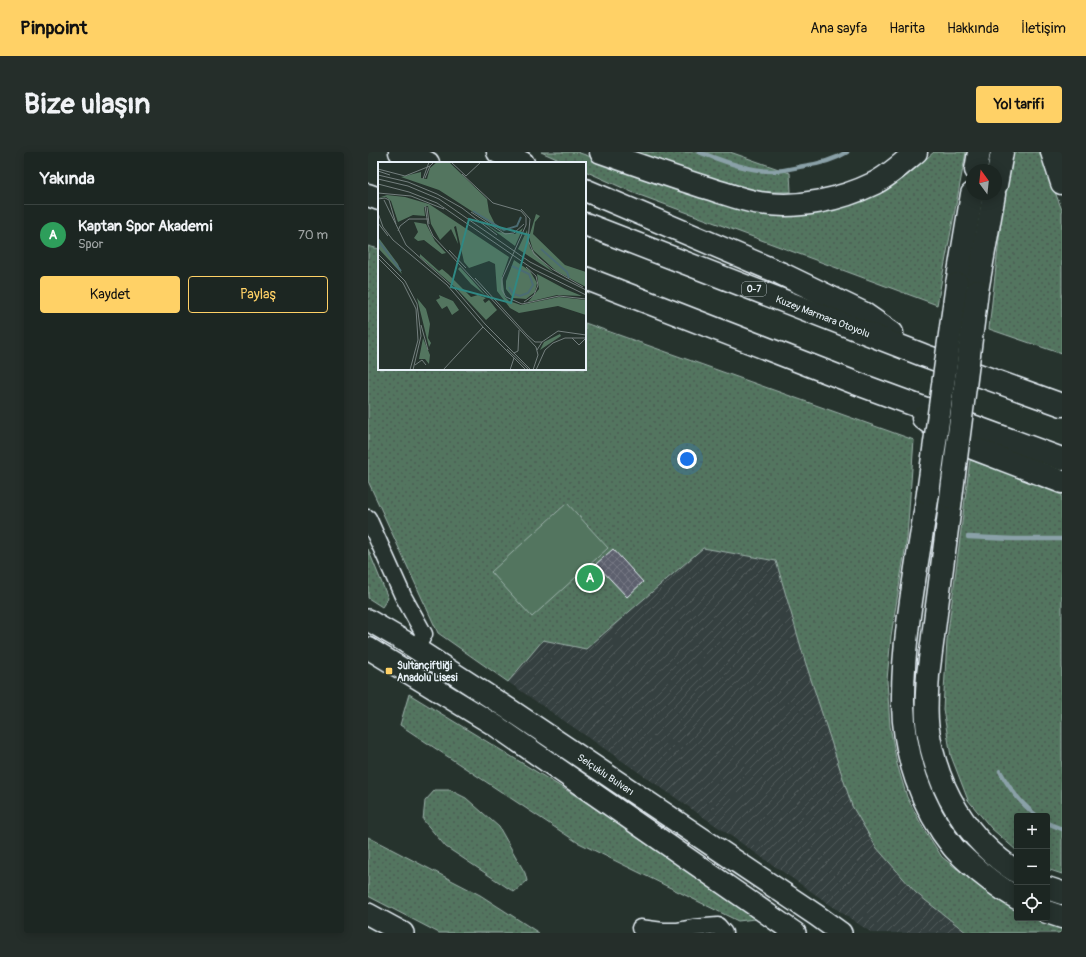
<!DOCTYPE html>
<html lang="tr">
<meta charset="utf-8">
<style>
body{margin:0;font-family:Pangolin,sans-serif;background:#252e2a;color:#f1f3f6}
.controls{position:absolute;right:12px;bottom:12px;display:grid;overflow:hidden;border-radius:4px;box-shadow:0 2px 10px #0003}
.controls button{width:36px;height:36px;display:grid;place-items:center;padding:0;border:0;border-bottom:1px solid #3a4340;background:#1c2622;color:#f1f3f6;font:20px sans-serif}
.compass{position:absolute;left:598px;top:12px;width:36px;height:36px;border-radius:50%;background:#1c2622;box-shadow:0 2px 10px #0003;rotate:345deg}
.you{position:absolute;left:319px;top:307px;width:14px;height:14px;margin:-10px;border:3px solid #fff;border-radius:50%;background:#1a73e8;box-shadow:0 0 0 6px #1a73e833}
.badge{display:grid;place-items:center;width:26px;height:26px;border-radius:50%;background:#ffd166;color:#fff;font-size:13px;font-weight:700}
.pin{position:absolute;translate:-50% -50%;border:2px solid #fff;box-shadow:0 1px 4px #0006}
.list{margin:0;padding:0;list-style:none}
h2{display:flex;justify-content:space-between;align-items:center;height:52px;margin:0;padding:0 16px;font-size:17px}
h2 small{font-size:13px;font-weight:400;color:#a0a5a5}
.list li{display:grid;grid-template-columns:26px 1fr auto;gap:12px;align-items:center;box-sizing:border-box;height:60px;padding:0 16px;border-top:1px solid #3a4340}
.list b{display:block;font-size:15px;white-space:nowrap}
.list p{margin:0;font-size:13px;white-space:nowrap;color:#a0a5a5}
.list em{font-size:13px;font-style:normal;color:#a0a5a5}
.actions{display:flex;gap:8px;padding:12px 16px}
.actions a{flex:1;padding:9px 0;border:1px solid #ffd166;border-radius:4px;text-align:center;font-size:14px;color:#ffd166}
.actions .main{background:#ffd166;color:#111}
.icon{flex:none;width:22px;height:22px;fill:none;stroke:currentColor;stroke-width:2;stroke-linecap:round;stroke-linejoin:round}
.map{position:relative;flex:none;width:694px;height:781px;overflow:hidden;border-radius:4px}
header{display:flex;align-items:center;gap:24px;box-sizing:border-box;height:56px;padding:0 20px;background:#ffd166;color:#111}
header strong{font-size:19px}
nav{display:flex;gap:22px;margin-inline-start:auto;font-size:14px}
.intro{display:flex;align-items:center;justify-content:space-between;box-sizing:border-box;height:96px;padding:0 24px}
h1{margin:0;font-size:28px}
.button{padding:10px 18px;border-radius:4px;background:#ffd166;color:#111;font-size:14px;font-weight:700}
main{display:flex;gap:24px;padding:0 24px}
aside{flex:1;background:#1c2622;border-radius:4px;box-shadow:0 2px 10px #0003}
.map>svg:first-child{display:block}
.industrial{fill:url(#industrial-furrows)}
.grass{fill:url(#grass-dots);stroke:#9eb3ac}
.garden{fill:#53755f;stroke:#9eb3ac}
.lines{fill:none;stroke-linecap:round;stroke-linejoin:round}
.stream{stroke:#8aa1a8;stroke-width:4.5}
.building{fill:url(#building-cross-hatch);stroke:#e8f1f8}
.minor-casing{stroke:#e8f1f8;stroke-width:19}
.major-casing{stroke:#e8f1f8;stroke-width:24}
.highway-casing{stroke:#e8f1f8;stroke-width:25}
.minor{stroke:#26332d;stroke-width:16}
.major{stroke:#26332d;stroke-width:21}
.highway{stroke:#26332d;stroke-width:22}
.highway-bridge-casing{stroke:#e8f1f8;stroke-width:25;stroke-linecap:butt}
.highway-bridge{stroke:#26332d;stroke-width:22}
.poi-dot{fill:#ffd166;stroke:#26332d;stroke-width:1.5}
.labels{text-anchor:middle;stroke-width:3;stroke-linejoin:round;paint-order:stroke}
.shield{fill:#26332d;stroke:#aeb8bb;stroke-width:1}
.shield-label{font-size:9px;font-weight:bold;fill:#e8f1f8}
.street-label{font-size:10px;fill:#e8f1f8;stroke:#26332d}
.poi-label{font-size:10px;font-weight:bold;fill:#e8f1f8;stroke:#26332d;text-anchor:start}
.inset-river{fill:none;stroke:#4c6c73;stroke-width:2}
.inset-road{fill:none;stroke:#747f7e;stroke-width:1}
.view{fill:#308883;fill-opacity:0.15;stroke:#308883;stroke-width:2}
.inset-edge{fill:none;stroke:#e8f1f8;stroke-width:2}
</style>
<header>
<strong>Pinpoint</strong>
<nav><a>Ana sayfa</a><a>Harita</a><a>Hakkında</a><a>İletişim</a></nav>
</header>
<div class="intro"><h1>Bize ulaşın</h1><a class="button">Yol tarifi</a></div>
<main>
<aside>
<h2>Yakında<small></small></h2>
<ul class="list">
<li><span class="badge" style="background:#2e9e5b">A</span><div><b>Kaptan Spor Akademi</b><p>Spor</p></div><em>70 m</em></li>
</ul>
<div class="actions"><a class="main">Kaydet</a><a>Paylaş</a></div>
</aside>
<div class="map">
<svg width="694" height="781" viewBox="0 0 694 781">
<defs>
<pattern id="industrial-furrows" width="10" height="10" patternUnits="userSpaceOnUse"><rect width="10" height="10" fill="#364040"/><path d="M-1 1l2-2M0 10L10 0M9 11l2-2" fill="none" stroke="#535c5c"/></pattern>
<pattern id="grass-dots" width="8" height="8" patternUnits="userSpaceOnUse"><rect width="8" height="8" fill="#53755f"/><path d="M2 2h.1M6 6h.1" fill="none" stroke="#4c5c53" stroke-width="1.8" stroke-linecap="round"/></pattern>
<pattern id="building-cross-hatch" width="8" height="8" patternUnits="userSpaceOnUse"><rect width="8" height="8" fill="#5d606e"/><path d="M0 0l8 8M0 8l8-8" fill="none" stroke="#747783"/></pattern>
</defs>
<rect width="100%" height="100%" fill="#26332d"/>
<filter id="ink" filterUnits="userSpaceOnUse"><feTurbulence type="fractalNoise" baseFrequency=".025" numOctaves="2"/><feDisplacementMap in="SourceGraphic" scale="8" xChannelSelector="R" yChannelSelector="G"/><feConvolveMatrix kernelMatrix="1 2 1 2 8 2 1 2 1" color-interpolation-filters="sRGB"/></filter>
<g filter="url(#ink)">
<polygon class="industrial" points="335,396 408,409 437,509 508,695 548,741 599,781 504,781 483,767 140,530 175,488 218,497"/>
<g class="grass">
<polygon points="173,0 209,0 354,51 509,42 536,26 566,0 598,0 569,153 266,41 217,19 217,11 198,11"/>
<polygon points="259,0 362,0 422,21 423,40 386,40"/>
<polygon points="646,0 674,0 678,17 694,58 694,202 621,177 634,61"/>
<polygon points="0,94 11,97 11,217 217,217 217,171 546,288 539,386 523,484 519,528 522,574 529,612 539,645 554,674 574,705 617,739 649,757 649,766 665,766 694,774 694,781 599,781 548,741 508,695 484,654 437,509 408,409 335,396 218,497 175,488 140,530 70,481 0,329"/>
<polygon points="602,308 694,341 694,722 679,717 679,664 649,664 649,699 623,676 600,648 583,604 575,557 579,488"/>
<polygon points="0,397 20,446 14,455 0,446"/>
<polygon points="41,542 213,647 387,767 370,769 209,690 32,573"/>
<polygon points="67,638 82,638 98,646 131,675 157,721 159,729 146,740 78,695 55,668 57,649"/>
<polygon points="0,685 112,743 171,781 71,781 0,744"/>
</g>
<polygon class="garden" points="199,351 240,396 164,465 123,420"/>
<g class="lines">
<g class="stream">
<path d="M331 0C355 9 380 19 405 19 415 19 426 16 436 14 451 12 466 8 479 0"/>
<polyline points="600,385 646,387 694,387"/>
<path d="M632 619C641 636 653 652 669 664"/>
<polyline points="679,671 694,677"/>
</g>
</g>
<polygon class="building" points="245,397 275,430 259,445 228,412"/>
<g class="lines">
<defs>
<g id="minor">
<polyline points="0,366 35,444 56,482 48,497"/>
<polyline points="272,776 295,779 309,779 325,776 350,774 356,781"/>
</g>
<g id="major">
<polyline points="0,468 36,489 144,559 448,763 473,781"/>
<polyline points="0,496 128,574 427,781"/>
<polyline points="0,762 35,781"/>
</g>
<g id="highway">
<polyline points="32,0 60,11"/>
<polyline points="130,0 155,11"/>
<path d="M233 0C267 12 301 24 336 35 354 40 373 48 392 51 430 57 472 48 507 31 522 23 535 11 548 0"/>
<polyline points="684,0 694,31"/>
<polyline points="608,18 611,0"/>
<polyline points="628,33 634,0"/>
<polyline points="217,38 412,121 495,161 524,181"/>
<polyline points="0,43 11,47"/>
<polyline points="217,72 555,203 694,253"/>
<polyline points="217,126 490,232 694,307"/>
<polyline points="589,132 604,42"/>
<polyline points="609,139 626,42"/>
<polyline points="555,266 584,288 694,330"/>
<path d="M560 341C550 408 534 484 535 552 536 602 553 655 585 695 589 700 594 704 598 708 614 723 630 735 649 746"/>
<path d="M583 346 560 523C559 541 557 560 560 578 569 637 599 688 649 720"/>
<polyline points="679,736 694,741"/>
<polyline points="679,760 694,765"/>
</g>
</defs>
<use href="#minor" class="minor-casing"/>
<use href="#major" class="major-casing"/>
<use href="#highway" class="highway-casing"/>
<use href="#minor" class="minor"/>
<use href="#major" class="major"/>
<use href="#highway" class="highway"/>
<defs>
<g id="highway-bridge">
<polyline points="560,341 589,132"/>
<polyline points="583,346 609,139"/>
</g>
</defs>
<use href="#highway-bridge" class="highway-bridge-casing"/>
<use href="#highway-bridge" class="highway-bridge"/>
</g>
</g>
<rect class="poi-dot" x="17" y="515" width="8" height="8" rx="2"/>
<g class="labels">
<rect class="shield" x="374" y="130" width="24" height="14" rx="3"/>
<g class="shield-label">
<text x="386" y="140">O-7</text>
</g>
<g class="street-label">
<text transform="translate(455 164) rotate(21)" y="4">Kuzey Marmara Otoyolu</text>
<text transform="translate(238 622) rotate(34)" y="4">Selçuklu Bulvarı</text>
</g>
<g class="poi-label">
<text x="29" y="517">Sultançiftliği<tspan x="29" dy="12">Anadolu Lisesi</tspan></text>
</g>
</g>
<g transform="translate(10 10)">
<rect width="208" height="208" fill="#26332d"/>
<path d="M59 0H71L109 37 111 50 117 62 126 70 61 28 23 15 43 10V16L49 17 52 6ZM9 33 27 35 51 42 131 95 124 115 127 135 131 139 143 143 181 135 208 138V153L180 144 141 151 132 146 119 129 117 102 111 99 91 106 86 100 78 64 76 65 79 76 80 82 73 67 62 78 53 62 50 44 46 45 47 54 35 53 20 60 13 39 8 35 0 36ZM158 52 162 54 157 60 155 72 187 103 208 110V125L178 109 155 88 151 75ZM98 55 120 70 137 72 145 66 137 84ZM36 60 48 62 57 79 68 91 64 92 46 78 40 79 36 76 40 70ZM149 68 152 86 175 110 140 87ZM0 75 20 102 24 112 0 86ZM42 92 61 109 64 107 70 112 93 135 100 133 108 136 105 138 107 141 111 138 119 148 108 158 78 126 42 95ZM136 98 152 109 159 121 157 130 148 137 135 136 128 127V119ZM82 105 94 118 107 133 93 122 80 107ZM159 112 187 127 204 134 179 133 150 140 161 127ZM182 172 183 174 162 188 166 180Z" fill="#53755f"/>
<path d="M61 133 75 139 81 148 74 153 69 144 64 147 58 138 62 136Z" fill="#53755f"/>
<path d="M39 136 48 147 52 162 50 176 53 181 51 185ZM45 176 52 193 51 202 47 197H41Z" fill="#53755f"/>
<path class="inset-river" d="M95 49 126 68 139 64 143 55M0 78 23 109M163 87 189 110 191 116M131 125 135 132 142 134 150 131 155 123 151 112 134 104"/>
<path class="inset-road" d="M73 0 88 14 103 0M0 7 27 14 52 4M0 9 12 13M84 12 115 41 143 49 148 55V63L124 117V128L128 135 144 142 181 134 208 137M0 13 30 20 59 32 84 46 119 73M47 16 52 4 56 0M0 17 30 24 61 37 152 100 208 128M45 17 51 0M0 22 31 30 59 41 155 107 208 133M0 31 33 34 66 47M0 37 7 36 11 38 18 62M6 38 28 83 78 128 107 162 153 208M47 44 50 63 55 74 158 185 160 193 155 208M49 45 51 62M143 47 152 57 150 78 156 92 174 107 205 125M93 50 127 72 136 71 146 62M0 51 5 65 15 78 69 123 105 165 148 208M0 61 10 74M20 69 22 64 31 57H50M71 88 88 106M0 92 27 119 39 142 43 174 35 208M0 96 25 121 38 147 40 178 32 208M97 116 149 173 157 180H164M146 140 156 133 160 123 158 114 148 105M43 163 50 188M194 176 201 183 207 177M129 187 151 208M159 188 164 180 180 169 208 173M136 191 140 189 141 168M37 203 44 198 48 203M65 208 105 165M132 208 136 196M158 208 167 188 175 181 187 176H208"/>
<path class="view" d="M91 57 151 73 133 141 73 125Z"/>
<rect width="208" height="208" class="inset-edge"/>
</g>
</svg>
<div class="controls">
<button>+</button>
<button>−</button>
<button><svg class="icon" aria-label="locate" viewBox="0 0 24 24"><circle cx="12" cy="12" r="6"/><path d="M12 2v4M12 18v4M2 12h4M18 12h4"/></svg></button>
</div>
<svg class="compass" viewBox="-18 -18 36 36"><path d="M0-13l5 13h-10z" fill="#e53935"/><path d="M0 13l5-13h-10z" fill="#a0a5a5"/></svg>
<div class="you"></div>
<div class="pin badge" style="left:222px;top:426px;background:#2e9e5b">A</div>
</div>
</main>
